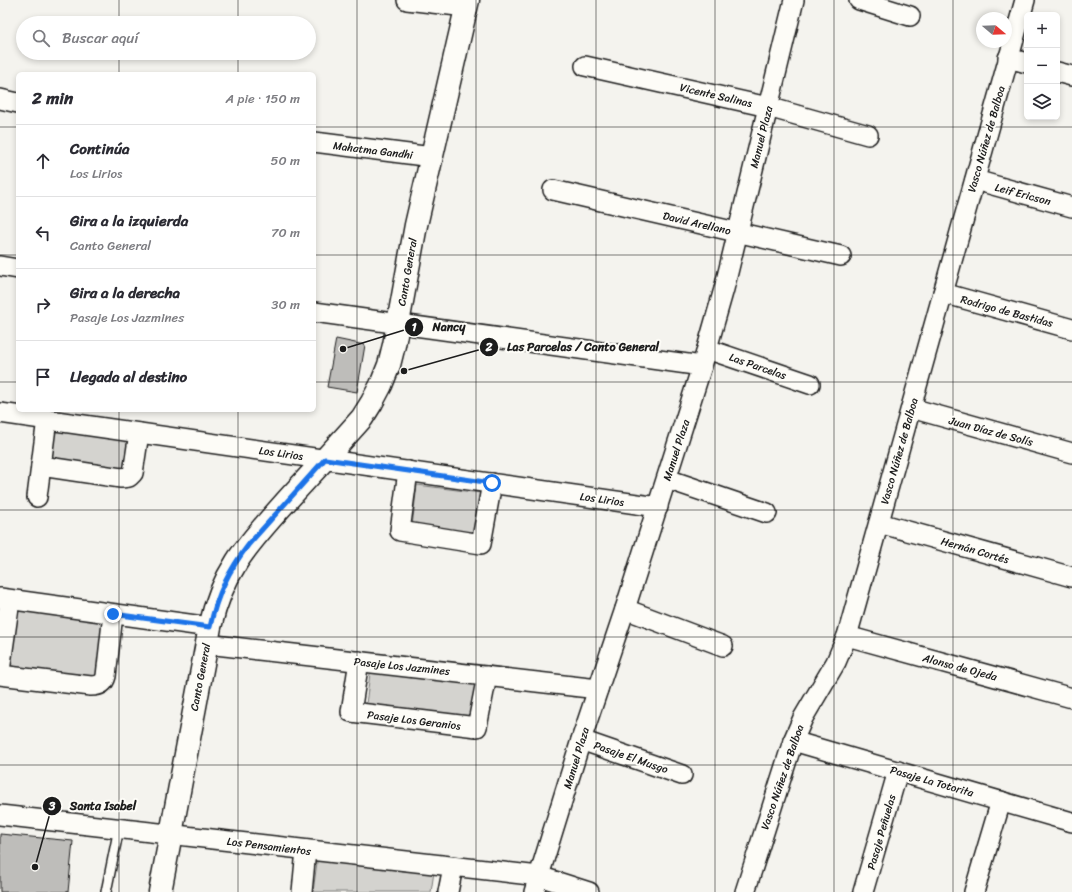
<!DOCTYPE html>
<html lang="es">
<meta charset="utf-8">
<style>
body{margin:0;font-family:Sriracha,sans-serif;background:#f7f7f7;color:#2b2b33}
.controls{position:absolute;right:12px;top:12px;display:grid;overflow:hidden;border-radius:6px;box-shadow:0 2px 6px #0003}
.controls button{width:36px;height:36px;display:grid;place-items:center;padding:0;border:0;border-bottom:1px solid #e1e1e2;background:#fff;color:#2b2b33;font:20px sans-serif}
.compass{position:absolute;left:976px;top:12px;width:36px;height:36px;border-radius:50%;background:#fff;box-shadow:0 2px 6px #0003;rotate:109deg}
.stop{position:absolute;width:12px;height:12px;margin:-9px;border:3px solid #1a73e8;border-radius:50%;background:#fff}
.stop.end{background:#1a73e8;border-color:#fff;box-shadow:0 1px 4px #0008}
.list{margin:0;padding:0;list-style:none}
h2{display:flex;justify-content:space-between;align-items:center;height:52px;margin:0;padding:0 16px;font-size:17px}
h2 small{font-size:13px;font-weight:400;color:#7c7c81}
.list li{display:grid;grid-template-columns:26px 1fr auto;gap:12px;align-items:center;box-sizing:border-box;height:72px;padding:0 16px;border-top:1px solid #e1e1e2}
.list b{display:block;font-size:15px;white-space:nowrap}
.list p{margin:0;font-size:13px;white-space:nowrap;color:#7c7c81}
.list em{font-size:13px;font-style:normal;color:#7c7c81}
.icon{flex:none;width:22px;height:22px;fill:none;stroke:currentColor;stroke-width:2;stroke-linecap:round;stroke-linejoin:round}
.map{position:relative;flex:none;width:1072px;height:892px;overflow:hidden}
.search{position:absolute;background:#fff;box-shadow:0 2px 6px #0003;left:16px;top:16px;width:300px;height:44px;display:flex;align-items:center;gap:10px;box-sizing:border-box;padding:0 14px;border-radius:22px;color:#7c7c81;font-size:15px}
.panel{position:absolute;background:#fff;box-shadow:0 2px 6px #0003;left:16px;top:72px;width:300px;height:340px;border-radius:6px}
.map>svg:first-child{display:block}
.green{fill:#d4d3cf;stroke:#787876}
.building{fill:#bebdba;stroke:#1c1c1c}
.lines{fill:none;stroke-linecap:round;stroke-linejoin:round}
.service-casing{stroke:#1c1c1c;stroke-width:12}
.minor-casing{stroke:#1c1c1c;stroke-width:22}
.tertiary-casing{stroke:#1c1c1c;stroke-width:25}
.service{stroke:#fdfcf7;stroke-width:9}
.minor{stroke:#fdfcf7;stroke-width:19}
.tertiary{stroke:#fdfcf7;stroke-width:22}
.route{stroke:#1a73e8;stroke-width:5}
.grid{fill:none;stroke:#1c1c1c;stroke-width:1;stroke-opacity:0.55}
.labels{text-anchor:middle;stroke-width:4;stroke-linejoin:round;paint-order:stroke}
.street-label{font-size:11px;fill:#1c1c1c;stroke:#fdfcf7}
.leader{fill:none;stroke:#1c1c1c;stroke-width:1.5}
.callout-dot{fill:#1c1c1c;stroke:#fdfcf7;stroke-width:1.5}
.mark-label{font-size:12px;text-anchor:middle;font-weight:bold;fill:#fff}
.callout-label{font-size:12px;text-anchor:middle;font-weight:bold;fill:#1c1c1c;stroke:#fdfcf7;stroke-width:4;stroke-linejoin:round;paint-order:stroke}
</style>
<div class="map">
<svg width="1072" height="892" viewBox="0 0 1072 892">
<rect width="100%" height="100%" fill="#f4f3ee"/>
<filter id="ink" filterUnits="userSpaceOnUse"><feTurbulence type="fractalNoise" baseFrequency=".025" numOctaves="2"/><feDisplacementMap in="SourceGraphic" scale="8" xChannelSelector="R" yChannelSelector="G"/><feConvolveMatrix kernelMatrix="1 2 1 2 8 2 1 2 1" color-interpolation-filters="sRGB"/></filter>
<g filter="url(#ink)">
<g class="green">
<polygon points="55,431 133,442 128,469 122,473 53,462 51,456"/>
<polygon points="417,485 481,493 475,536 412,527"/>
<polygon points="11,609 102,621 100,671 94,677 16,671 6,662"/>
<polygon points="371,666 478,681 473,718 366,704"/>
<polygon points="318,855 434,872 431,892 313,892"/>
</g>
<g class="building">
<polygon points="336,339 365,345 357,392 327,387"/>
<polygon points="0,834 73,841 68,892 0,892"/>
</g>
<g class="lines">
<defs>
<polyline id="service" points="106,892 119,828"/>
<g id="minor">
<polyline points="407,0 466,7"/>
<polyline points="859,0 910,16"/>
<polyline points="1008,58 1027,63"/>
<polyline points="585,66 768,107 868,135"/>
<polyline points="1057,72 1072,76"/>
<polyline points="0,99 18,103"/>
<polyline points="314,142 432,157"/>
<polyline points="975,180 1072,207"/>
<polyline points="553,190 841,256"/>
<polyline points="0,266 18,269"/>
<polyline points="943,293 1072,329"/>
<polyline points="314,312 702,366"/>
<polyline points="707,349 810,384"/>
<polyline points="911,408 1072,453"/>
<polyline points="0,413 658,507"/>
<polyline points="41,466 121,478 129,477 133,473 139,433"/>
<polyline points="408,471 400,531 481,544 492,483"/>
<polyline points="667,479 767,513"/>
<polyline points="37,497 47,419"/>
<polyline points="879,523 1072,577"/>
<polyline points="0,598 210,627"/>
<polyline points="625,609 723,646"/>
<polyline points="847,636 1072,698"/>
<polyline points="207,644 598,689"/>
<polyline points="359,661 351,712 477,727 487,676"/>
<polyline points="0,671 10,600"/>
<path d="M0 675 91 686C99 686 104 684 106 676L113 614"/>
<polyline points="581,740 682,775"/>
<polyline points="793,741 1072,822"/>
<polyline points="0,815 539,876 589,892"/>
<polyline points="302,892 306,850"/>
<polyline points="448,892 453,867"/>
<polyline points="534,892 581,740 625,609 702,366 724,289 794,0"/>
<polyline points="745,892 793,741 803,718 836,662 847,636 1025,0"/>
<polyline points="863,892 898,771"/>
<polyline points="974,892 1001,801"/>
</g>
<path id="tertiary" d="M160 892 210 627C223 568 251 541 290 497 314 471 338 445 362 418L372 402 381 385 389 365 394 345 416 225 468 0"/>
</defs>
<use href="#service" class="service-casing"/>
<use href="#minor" class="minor-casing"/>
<use href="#tertiary" class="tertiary-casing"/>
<use href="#service" class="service"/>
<use href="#minor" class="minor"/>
<use href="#tertiary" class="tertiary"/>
</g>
</g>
<g class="lines" filter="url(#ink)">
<path class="route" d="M113 614 210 627C217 594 229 570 249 544L325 459 492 483"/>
</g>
<path class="grid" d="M119 0V23M238 0V23M357 0V892M476 0V892M596 0V892M715 0V892M834 0V892M953 0V892M119 53V74M238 53V74M0 127H18M314 127H1072M0 255H18M314 255H1072M0 382H18M314 382H1072M119 410V892M238 410V892M0 510H1072M0 637H1072M0 765H1072"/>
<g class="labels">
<g class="street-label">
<text transform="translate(716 95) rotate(13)" y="4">Vicente Salinas</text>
<text transform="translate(761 137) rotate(-76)" y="4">Manuel Plaza</text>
<text transform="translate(986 139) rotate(-74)" y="4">Vasco Núñez de Balboa</text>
<text transform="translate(373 150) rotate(7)" y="4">Mahatma Gandhi</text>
<text transform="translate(1023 194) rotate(15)" y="4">Leif Ericson</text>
<text transform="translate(697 223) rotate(13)" y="4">David Arellano</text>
<text transform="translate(407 272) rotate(-80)" y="4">Canto General</text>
<text transform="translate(1007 311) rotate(15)" y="4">Rodrigo de Bastidas</text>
<text transform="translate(758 366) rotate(19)" y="4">Las Parcelas</text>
<text transform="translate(991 431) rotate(15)" y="4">Juan Díaz de Solís</text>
<text transform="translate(676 450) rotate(-72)" y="4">Manuel Plaza</text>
<text transform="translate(899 451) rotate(-74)" y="4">Vasco Núñez de Balboa</text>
<text transform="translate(281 453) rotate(8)" y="4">Los Lirios</text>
<text transform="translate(602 499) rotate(8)" y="4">Los Lirios</text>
<text transform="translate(975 550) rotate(16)" y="4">Hernán Cortés</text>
<text transform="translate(402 666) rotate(6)" y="4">Pasaje Los Jazmines</text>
<text transform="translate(960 667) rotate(15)" y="4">Alonso de Ojeda</text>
<text transform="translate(200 677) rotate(-79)" y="4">Canto General</text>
<text transform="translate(414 720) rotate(7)" y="4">Pasaje Los Geranios</text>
<text transform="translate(631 757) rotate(19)" y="4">Pasaje El Musgo</text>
<text transform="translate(576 758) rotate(-73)" y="4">Manuel Plaza</text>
<text transform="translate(782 777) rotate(-71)" y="4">Vasco Núñez de Balboa</text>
<text transform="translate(932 781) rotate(16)" y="4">Pasaje La Totorita</text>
<text transform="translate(881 832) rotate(-74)" y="4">Pasaje Peñuelas</text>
<text transform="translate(269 846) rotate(7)" y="4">Los Pensamientos</text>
</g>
</g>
<path class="leader" d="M343 349L414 327M404 371L489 347M35 867L52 806"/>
<g class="callout-dot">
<circle cx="343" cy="349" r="4"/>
<circle cx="404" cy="371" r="4"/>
<circle cx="35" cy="867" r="4"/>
<circle cx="414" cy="327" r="10"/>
<circle cx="489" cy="347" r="10"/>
<circle cx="52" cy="806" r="10"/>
</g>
<g class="mark-label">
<text x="414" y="331">1</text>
<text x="489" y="351">2</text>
<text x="52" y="810">3</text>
</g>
<g class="callout-label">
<text x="449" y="331">Nancy</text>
<text x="583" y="351">Las Parcelas / Canto General</text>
<text x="103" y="810">Santa Isabel</text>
</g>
</svg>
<div class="controls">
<button>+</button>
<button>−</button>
<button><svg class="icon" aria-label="layers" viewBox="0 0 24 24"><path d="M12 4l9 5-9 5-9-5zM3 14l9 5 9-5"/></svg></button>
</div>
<svg class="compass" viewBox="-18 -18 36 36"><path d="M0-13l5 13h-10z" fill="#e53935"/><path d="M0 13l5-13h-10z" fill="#7c7c81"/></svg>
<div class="stop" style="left:492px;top:483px"></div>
<div class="stop end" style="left:113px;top:614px"></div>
<div class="search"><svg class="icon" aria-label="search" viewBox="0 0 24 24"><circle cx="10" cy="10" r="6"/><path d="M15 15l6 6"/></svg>Buscar aquí</div>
<section class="panel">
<h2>2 min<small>A pie · 150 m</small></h2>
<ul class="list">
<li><svg class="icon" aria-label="ahead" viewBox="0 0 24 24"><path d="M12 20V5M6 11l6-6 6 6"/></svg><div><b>Continúa</b><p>Los Lirios</p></div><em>50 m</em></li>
<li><svg class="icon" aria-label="left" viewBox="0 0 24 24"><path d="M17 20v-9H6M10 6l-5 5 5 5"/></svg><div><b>Gira a la izquierda</b><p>Canto General</p></div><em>70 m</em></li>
<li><svg class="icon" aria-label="right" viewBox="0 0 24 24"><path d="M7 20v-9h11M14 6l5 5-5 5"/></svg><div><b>Gira a la derecha</b><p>Pasaje Los Jazmines</p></div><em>30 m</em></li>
<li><svg class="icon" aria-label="arrive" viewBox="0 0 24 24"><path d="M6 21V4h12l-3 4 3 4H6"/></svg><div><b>Llegada al destino</b></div></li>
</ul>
</section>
</div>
